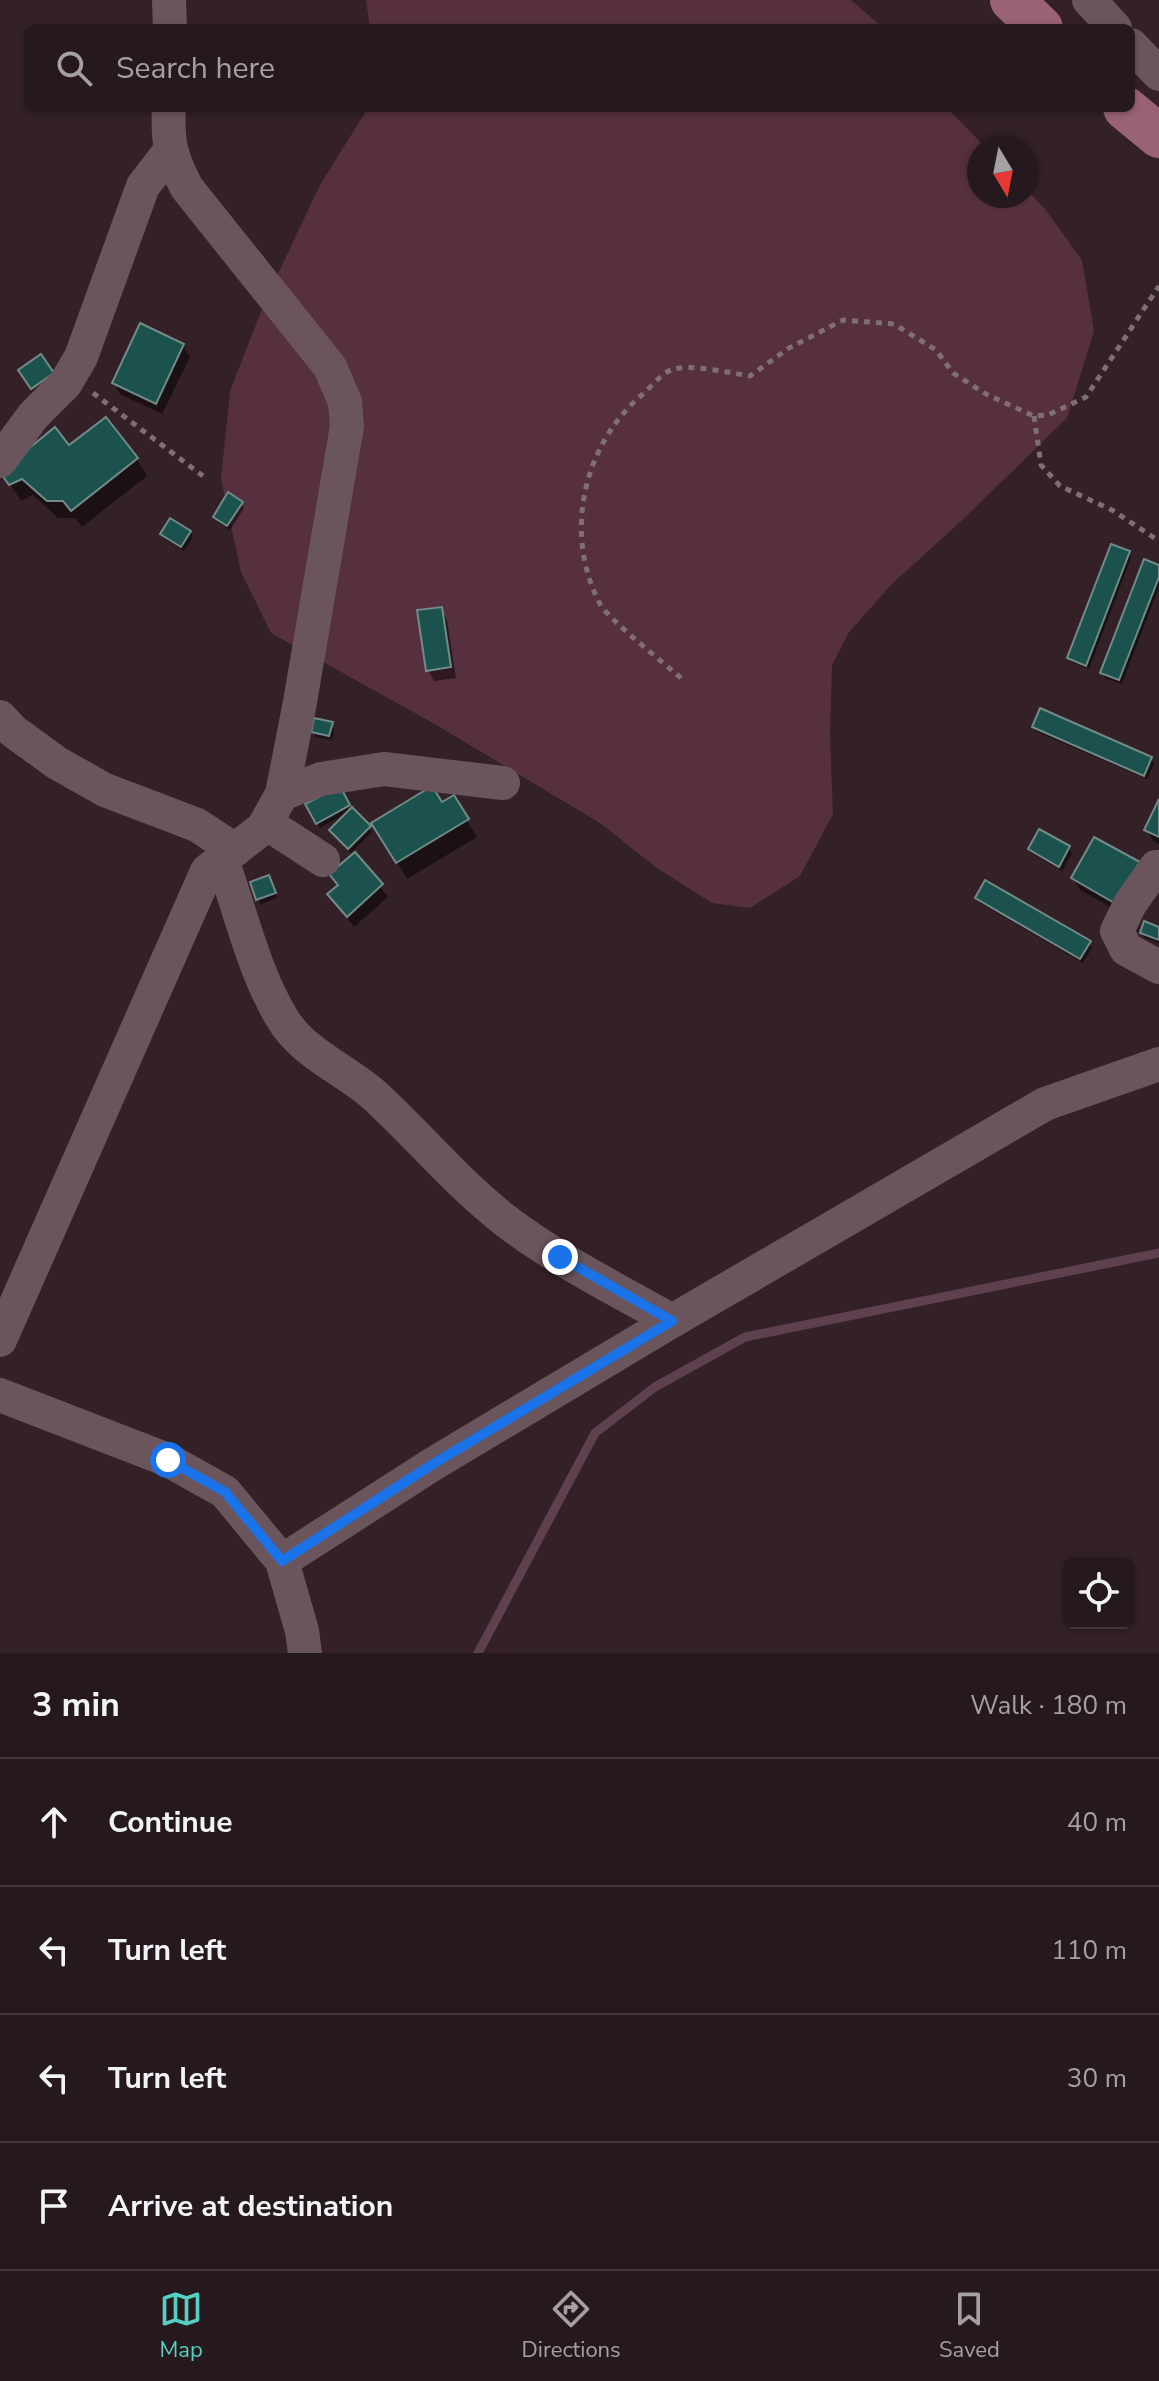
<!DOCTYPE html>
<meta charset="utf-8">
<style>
body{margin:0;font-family:"Nunito Sans",sans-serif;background:#2e2226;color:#f1f3f6}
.controls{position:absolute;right:24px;bottom:24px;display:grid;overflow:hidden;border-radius:12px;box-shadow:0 2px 6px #0004}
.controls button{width:72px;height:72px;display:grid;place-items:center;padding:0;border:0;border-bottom:2px solid #42383b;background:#26191d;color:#f1f3f6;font:40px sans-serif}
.compass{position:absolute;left:967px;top:136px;width:72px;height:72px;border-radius:50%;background:#26191d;box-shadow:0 2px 6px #0004;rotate:170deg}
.stop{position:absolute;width:24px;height:24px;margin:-18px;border:6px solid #1a73e8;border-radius:50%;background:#fff}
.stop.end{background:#1a73e8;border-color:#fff;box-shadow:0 2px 8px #0008}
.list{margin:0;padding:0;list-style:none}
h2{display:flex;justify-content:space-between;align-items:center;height:104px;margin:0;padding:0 32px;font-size:34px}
h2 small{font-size:26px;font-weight:400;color:#a4a0a4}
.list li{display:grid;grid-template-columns:52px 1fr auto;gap:24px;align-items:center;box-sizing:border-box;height:128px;padding:0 32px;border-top:2px solid #42383b}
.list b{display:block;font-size:30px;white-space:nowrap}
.list em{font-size:26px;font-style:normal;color:#a4a0a4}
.icon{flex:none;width:44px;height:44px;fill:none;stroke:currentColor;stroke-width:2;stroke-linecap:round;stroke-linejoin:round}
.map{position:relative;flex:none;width:1159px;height:1653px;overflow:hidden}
.search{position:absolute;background:#26191d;box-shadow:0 2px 6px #0004;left:24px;right:24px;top:24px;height:88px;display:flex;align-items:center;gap:20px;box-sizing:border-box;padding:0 28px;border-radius:12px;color:#a4a0a4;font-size:30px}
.sheet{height:616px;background:#26191d}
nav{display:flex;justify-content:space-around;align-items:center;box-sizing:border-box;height:112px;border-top:2px solid #42383b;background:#26191d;font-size:22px;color:#a4a0a4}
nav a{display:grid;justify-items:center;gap:4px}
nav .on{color:#57cec2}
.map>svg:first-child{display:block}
.green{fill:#56303e}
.shadow{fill:#0007}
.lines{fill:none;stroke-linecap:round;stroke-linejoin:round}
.stream{stroke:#5f404e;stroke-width:9}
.building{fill:#1b524d;stroke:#728b88;stroke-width:2}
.path{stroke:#7f6f74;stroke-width:5;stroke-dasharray:6 6;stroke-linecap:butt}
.minor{stroke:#6a555c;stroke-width:34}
.major{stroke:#996276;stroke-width:44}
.route{stroke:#1a73e8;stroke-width:10}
</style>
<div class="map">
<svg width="1159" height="1653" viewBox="0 0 1159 1653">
<rect width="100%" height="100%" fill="#332127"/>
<g class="green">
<polygon points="366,0 851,0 883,28 370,28"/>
<polygon points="368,108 947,108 986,148 979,148 979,196 1027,196 1027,190 1045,209 1082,260 1094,331 1067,418 959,523 892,584 849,632 832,665 830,736 833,814 800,876 750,908 712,903 657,868 600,823 433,723 271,633 241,572 221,479 230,391 266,299 320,185"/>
</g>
<g class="shadow">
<polygon points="183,346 190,357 162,414 120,394 114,383"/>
<polygon points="69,448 137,459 147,476 82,527 75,518 58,518 33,495 21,501 3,473"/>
<polygon points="241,503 244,508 230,530 218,522 215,517"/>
<polygon points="190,532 193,537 184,551 165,539 162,534"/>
<polygon points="1128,553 1131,558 1089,669 1073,663 1070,658"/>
<polygon points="1159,567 1159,587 1122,684 1105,678 1103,673"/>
<polygon points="441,609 447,620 456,678 434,681 428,670"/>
<polygon points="331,724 334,729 332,740 316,737 313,732"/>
<polygon points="1034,727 1151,759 1154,764 1147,779 1037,732"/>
<polygon points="339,788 351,811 372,832 351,853 331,831 347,813 320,828 308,805"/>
<polygon points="453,798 477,837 407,879 374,824 442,805"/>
<polygon points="1159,804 1159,844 1153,841 1147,830"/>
<polygon points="1069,848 1072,853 1062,871 1033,854 1030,849"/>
<polygon points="355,855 388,897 354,927 330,895 339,887 332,875"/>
<polygon points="1145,875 1123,914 1080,890 1073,878"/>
<polygon points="271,882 277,898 261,904 258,899"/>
<polygon points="978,898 1089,943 1092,948 1083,963 980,903"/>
<polygon points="1159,929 1159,943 1145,938 1142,933"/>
</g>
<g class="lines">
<polyline class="stream" points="478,1653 595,1433 655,1387 745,1337 1159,1253"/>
</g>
<g class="building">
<polygon points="140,323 184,344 156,404 112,383"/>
<polygon points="41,354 54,373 31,389 18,370"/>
<polygon points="106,417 138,458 71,511 63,501 47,501 22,479 9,485 0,472 55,427 69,445"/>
<polygon points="228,492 243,502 227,526 213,517"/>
<polygon points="170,518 191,531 181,547 160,534"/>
<polygon points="1111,544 1130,551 1086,666 1067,658"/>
<polygon points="1144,559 1159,565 1159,577 1119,680 1100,673"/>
<polygon points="442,607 451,667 426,671 417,610"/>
<polygon points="1040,708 1152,757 1144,776 1032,727"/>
<polygon points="314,718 333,722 329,736 311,732"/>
<polygon points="340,786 350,805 316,824 305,804"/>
<polygon points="432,786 442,802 454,795 469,819 396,863 371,823"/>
<polygon points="1159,799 1159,837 1144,830"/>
<polygon points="352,807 371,826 348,849 329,830"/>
<polygon points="1039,829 1070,846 1059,867 1028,849"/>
<polygon points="1094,837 1140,862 1116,904 1071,878"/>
<polygon points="355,852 383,884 347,917 327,894 338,885 329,874"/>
<polygon points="269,875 276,893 256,900 250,882"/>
<polygon points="985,880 1091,941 1080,959 975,898"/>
<polygon points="1144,921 1159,927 1159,940 1140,933"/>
</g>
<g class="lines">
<g class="path">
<polyline points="93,393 203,476"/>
<polyline points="1034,416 1041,465 1060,486 1112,510 1159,541"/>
<path d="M681 678C664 663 608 619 600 604 563 534 583 444 643 394 651 387 661 374 671 370 687 363 731 373 750 376L789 348 843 320 894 324 936 350 953 373 986 394 1034 416 1048 415 1086 397 1159 286"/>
</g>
<g class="minor">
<polyline points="169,0 170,28"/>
<polyline points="1089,0 1115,28"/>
<polyline points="1131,45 1159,74"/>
<polyline points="0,461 33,416 65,384 81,357 143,186 170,151"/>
<polyline points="0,717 13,731 57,763 105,790 197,825 235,850"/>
<polyline points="282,794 321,779 384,769 503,783"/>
<polyline points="266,823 323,860"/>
<path d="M222 860C240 910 254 972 282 1018 303 1054 345 1069 374 1095 419 1136 458 1184 506 1221 557 1260 616 1289 672 1321"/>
<polyline points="1159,867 1156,867 1130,904 1117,931 1126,949 1159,967"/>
<path d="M0 1340 207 871 263 828 282 794 300 702 347 426 345 402 330 367 187 188C171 158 167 142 169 108"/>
<polyline points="0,1395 168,1460 225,1492 282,1561 302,1631 305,1653"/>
<polyline points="282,1561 433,1464 672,1321 1045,1104 1159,1064"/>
</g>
<g class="major">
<polyline points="1012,0 1041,28"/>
<polyline points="1125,108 1159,136"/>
</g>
</g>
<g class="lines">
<polyline class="route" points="168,1460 225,1492 282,1561 433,1464 672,1321 560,1257"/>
</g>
</svg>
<div class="controls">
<button><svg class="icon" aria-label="locate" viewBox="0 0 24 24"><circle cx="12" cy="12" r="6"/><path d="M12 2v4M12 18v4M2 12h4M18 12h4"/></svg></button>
</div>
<svg class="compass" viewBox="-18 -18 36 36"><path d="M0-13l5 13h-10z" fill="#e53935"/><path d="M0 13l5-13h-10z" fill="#a4a0a4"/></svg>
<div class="stop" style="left:168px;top:1460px"></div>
<div class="stop end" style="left:560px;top:1257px"></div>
<div class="search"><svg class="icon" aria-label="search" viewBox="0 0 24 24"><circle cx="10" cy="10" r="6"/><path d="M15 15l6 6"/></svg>Search here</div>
</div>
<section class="sheet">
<h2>3 min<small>Walk · 180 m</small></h2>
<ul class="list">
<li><svg class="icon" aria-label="ahead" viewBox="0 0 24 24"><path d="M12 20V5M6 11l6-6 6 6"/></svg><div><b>Continue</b></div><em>40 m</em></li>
<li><svg class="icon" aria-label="left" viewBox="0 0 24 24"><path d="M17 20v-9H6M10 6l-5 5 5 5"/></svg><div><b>Turn left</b></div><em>110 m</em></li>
<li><svg class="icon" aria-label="left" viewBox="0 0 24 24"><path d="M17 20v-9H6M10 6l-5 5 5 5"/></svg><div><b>Turn left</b></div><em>30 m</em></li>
<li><svg class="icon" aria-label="arrive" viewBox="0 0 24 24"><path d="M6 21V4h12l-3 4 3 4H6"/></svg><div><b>Arrive at destination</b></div></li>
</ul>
</section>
<nav>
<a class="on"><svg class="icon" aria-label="map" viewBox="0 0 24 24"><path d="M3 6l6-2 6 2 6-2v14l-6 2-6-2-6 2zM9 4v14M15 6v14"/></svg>Map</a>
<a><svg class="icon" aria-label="directions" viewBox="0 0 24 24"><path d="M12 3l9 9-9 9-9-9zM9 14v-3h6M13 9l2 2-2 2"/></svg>Directions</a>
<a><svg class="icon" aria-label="saved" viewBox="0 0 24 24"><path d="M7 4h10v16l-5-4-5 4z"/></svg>Saved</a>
</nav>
